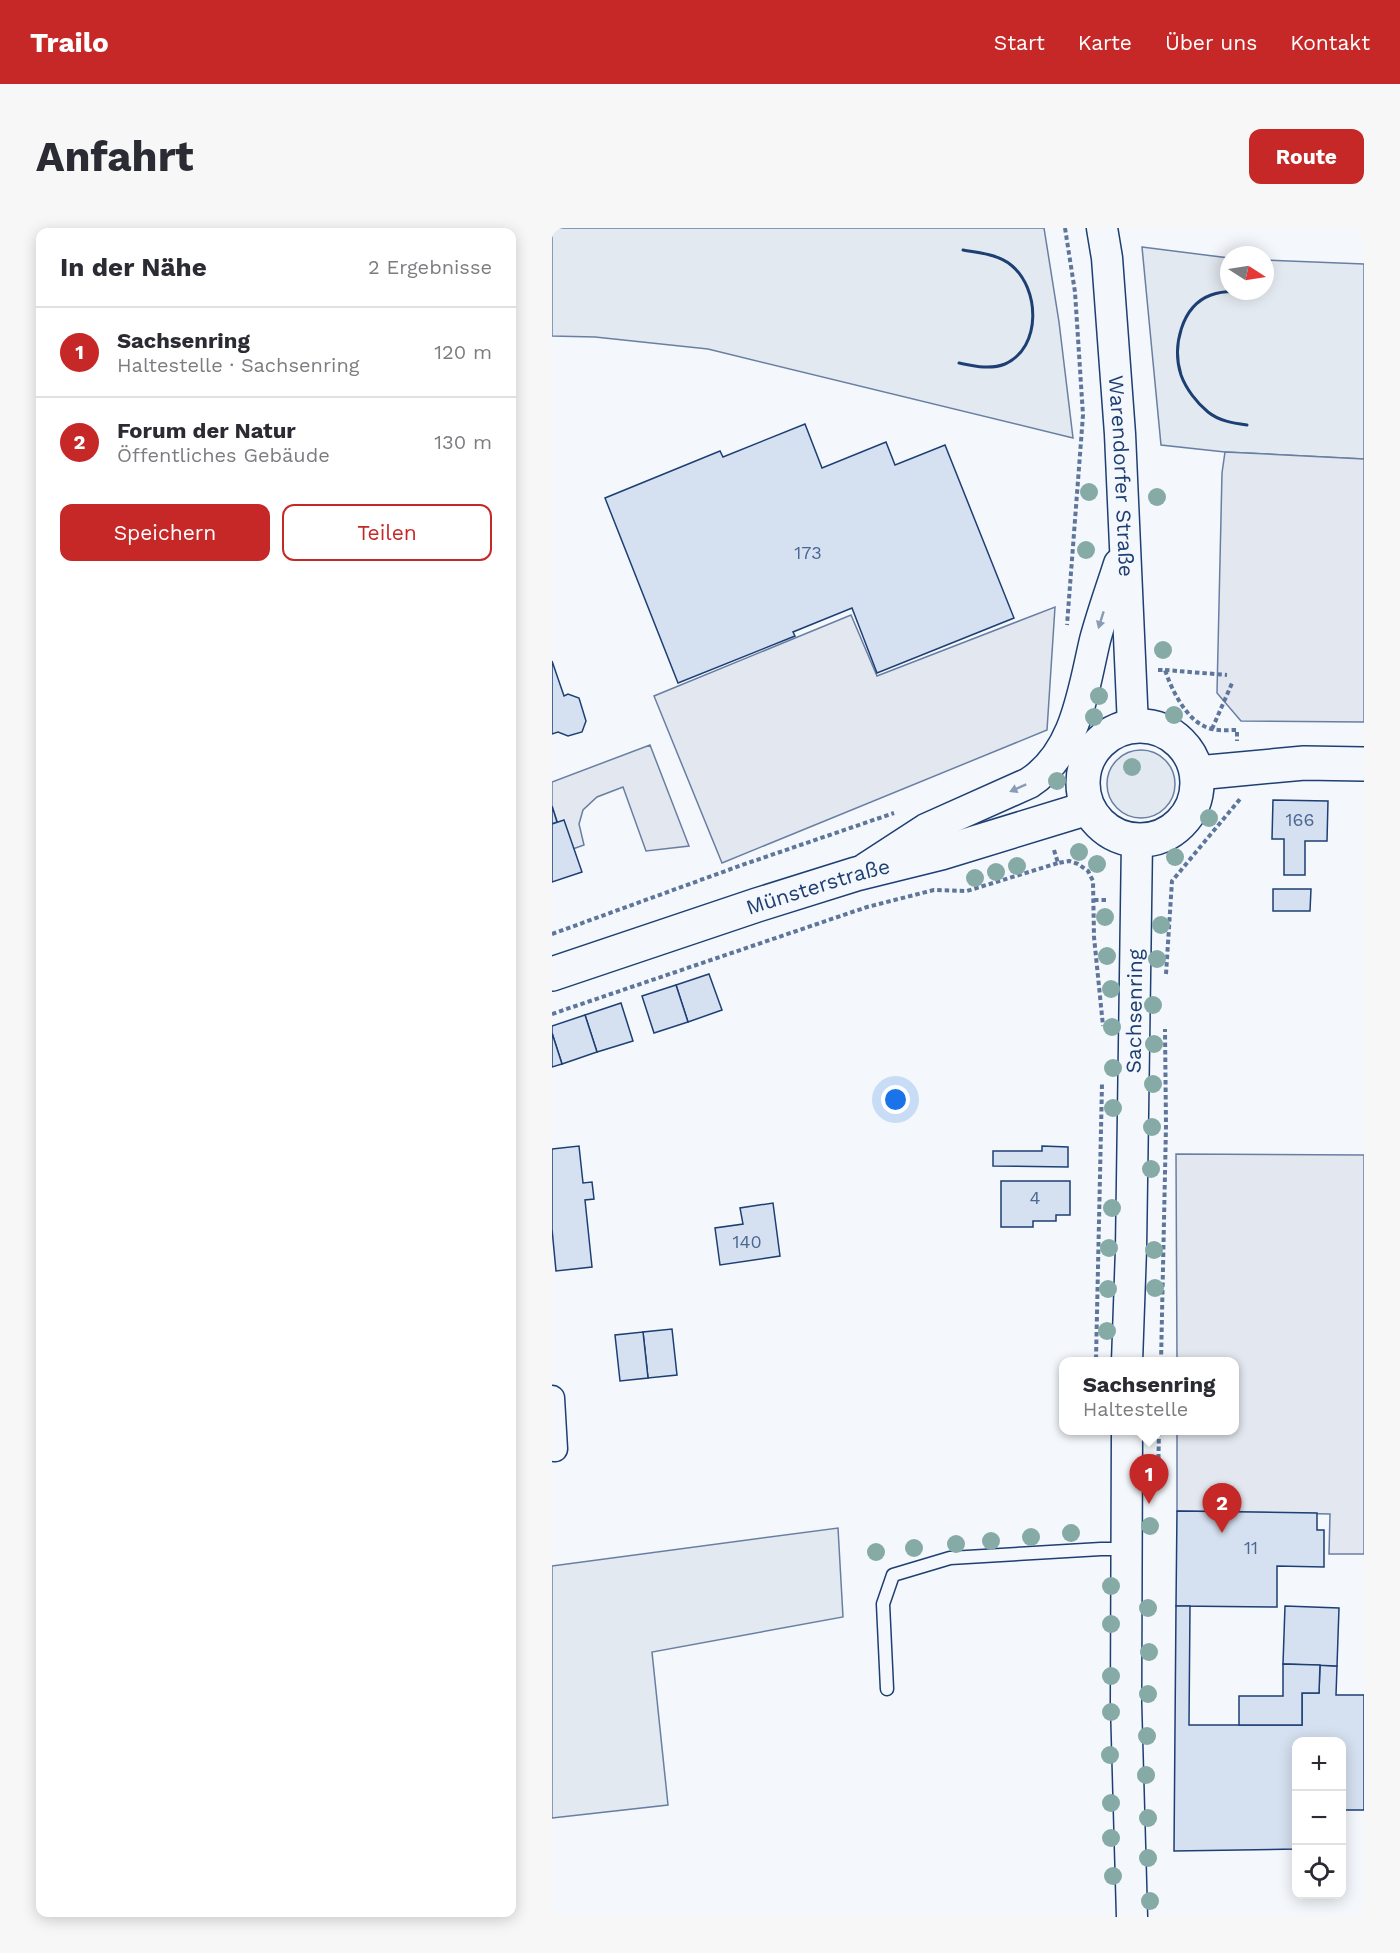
<!DOCTYPE html>
<html lang="de">
<meta charset="utf-8">
<style>
body{margin:0;font-family:"Work Sans",sans-serif;background:#f7f7f7;color:#2b2b33}
.controls{position:absolute;right:18px;bottom:18px;display:grid;overflow:hidden;border-radius:12px;box-shadow:0 3px 15px #0003}
.controls button{width:54px;height:54px;display:grid;place-items:center;padding:0;border:0;border-bottom:2px solid #e1e1e2;background:#fff;color:#2b2b33;font:30px sans-serif}
.compass{position:absolute;left:668px;top:18px;width:54px;height:54px;border-radius:50%;background:#fff;box-shadow:0 3px 15px #0003;rotate:102deg}
.you{position:absolute;left:344px;top:872px;width:21px;height:21px;margin:-15px;border:4px solid #fff;border-radius:50%;background:#1a73e8;box-shadow:0 0 0 9px #1a73e833}
.badge{display:grid;place-items:center;width:39px;height:39px;border-radius:50%;background:#c62828;color:#fff;font-size:20px;font-weight:700}
.pin{position:absolute;translate:-50% -50px;filter:drop-shadow(0 2px 3px #0008)}
.pin::after{content:'';position:absolute;top:32px;width:21px;height:18px;background:inherit;clip-path:polygon(0 0,100% 0,50% 100%)}
.popup{position:absolute;left:507px;top:1129px;width:180px;height:78px;box-sizing:border-box;display:grid;place-content:center;border-radius:12px;background:#fff;filter:drop-shadow(0 2px 4px #0005);font-size:20px;white-space:nowrap;color:#7c7c81}
.popup b{font-size:22px;color:#2b2b33}
.popup::after{content:'';position:absolute;left:50%;top:100%;margin-left:-12px;border:12px solid transparent;border-top-color:#fff}
.list{margin:0;padding:0;list-style:none}
h2{display:flex;justify-content:space-between;align-items:center;height:78px;margin:0;padding:0 24px;font-size:26px}
h2 small{font-size:20px;font-weight:400;color:#7c7c81}
.list li{display:grid;grid-template-columns:39px 1fr auto;gap:18px;align-items:center;box-sizing:border-box;height:90px;padding:0 24px;border-top:2px solid #e1e1e2}
.list b{display:block;font-size:22px;white-space:nowrap}
.list p{margin:0;font-size:20px;white-space:nowrap;color:#7c7c81}
.list em{font-size:20px;font-style:normal;color:#7c7c81}
.actions{display:flex;gap:12px;padding:18px 24px}
.actions a{flex:1;padding:14px 0;border:2px solid #c62828;border-radius:12px;text-align:center;font-size:21px;color:#c62828}
.actions .main{background:#c62828;color:#fff}
.icon{flex:none;width:33px;height:33px;fill:none;stroke:currentColor;stroke-width:2;stroke-linecap:round;stroke-linejoin:round}
.map{position:relative;flex:none;width:812px;height:1689px;overflow:hidden;border-radius:12px}
header{display:flex;align-items:center;gap:36px;box-sizing:border-box;height:84px;padding:0 30px;background:#c62828;color:#fff}
header strong{font-size:28px}
nav{display:flex;gap:33px;margin-inline-start:auto;font-size:21px}
.intro{display:flex;align-items:center;justify-content:space-between;box-sizing:border-box;height:144px;padding:0 36px}
h1{margin:0;font-size:42px}
.button{padding:15px 27px;border-radius:12px;background:#c62828;color:#fff;font-size:21px;font-weight:700}
main{display:flex;gap:36px;padding:0 36px}
aside{flex:1;background:#fff;border-radius:12px;box-shadow:0 3px 15px #0003}
.map>svg:first-child{display:block}
.green{fill:#e3e9f0;stroke:#687fa3;stroke-width:1.5}
.parking{fill:#e3e8f0;stroke:#687fa3;stroke-width:1.5}
.building{fill:#d5e0f0;stroke:#1d3f73;stroke-width:1.5}
.lines{fill:none;stroke-linecap:round;stroke-linejoin:round}
.service-casing{stroke:#1d3f73;stroke-width:15}
.minor-casing{stroke:#1d3f73;stroke-width:27}
.tertiary-casing{stroke:#1d3f73;stroke-width:33}
.primary-casing{stroke:#1d3f73;stroke-width:36}
.path{stroke:#5e769c;stroke-width:4;stroke-dasharray:4.5 3;stroke-linecap:butt}
.service{stroke:#f4f7fb;stroke-width:12}
.minor{stroke:#f4f7fb;stroke-width:24}
.tertiary{stroke:#f4f7fb;stroke-width:30}
.primary{stroke:#f4f7fb;stroke-width:33}
.wall{stroke:#1d3f73;stroke-width:3}
.tree{fill:#86aba6}
.oneway{fill:#889bb7}
.labels{text-anchor:middle;stroke-width:4.5;stroke-linejoin:round;paint-order:stroke}
.number-label{font-size:18px;fill:#4b6792}
.street-label{font-size:21px;fill:#1d3f73;stroke:#f4f7fb}
</style>
<header>
<strong>Trailo</strong>
<nav><a>Start</a><a>Karte</a><a>Über uns</a><a>Kontakt</a></nav>
</header>
<div class="intro"><h1>Anfahrt</h1><a class="button">Route</a></div>
<main>
<aside>
<h2>In der Nähe<small>2 Ergebnisse</small></h2>
<ul class="list">
<li><span class="badge">1</span><div><b>Sachsenring</b><p>Haltestelle · Sachsenring</p></div><em>120 m</em></li>
<li><span class="badge">2</span><div><b>Forum der Natur</b><p>Öffentliches Gebäude</p></div><em>130 m</em></li>
</ul>
<div class="actions"><a class="main">Speichern</a><a>Teilen</a></div>
</aside>
<div class="map">
<svg width="812" height="1689" viewBox="0 0 812 1689">
<rect width="100%" height="100%" fill="#f4f7fb"/>
<g class="green">
<polygon points="0,0 492,0 507,94 521,210 156,121 43,109 0,108"/>
<polygon points="590,19 677,30 677,63 713,63 713,32 812,36 812,231 673,224 609,217"/>
<circle cx="589" cy="556" r="34"/>
<polygon points="286,1300 291,1389 100,1424 116,1577 0,1590 0,1338"/>
</g>
<g class="parking">
<polygon points="673,224 812,231 812,494 689,493 665,465 670,245"/>
<polygon points="503,379 495,502 170,635 102,468 299,387 325,448"/>
<polygon points="98,517 137,618 94,623 71,559 45,569 31,582 27,596 32,617 15,623 0,578 0,554"/>
<polygon points="624,926 812,927 812,1326 777,1326 778,1286 625,1283 625,1203 682,1202 682,1134 625,1133"/>
</g>
<g class="building">
<polygon points="253,196 270,240 334,214 343,237 393,217 462,390 325,445 300,380 241,404 243,408 126,455 53,270 168,223 171,229"/>
<polygon points="0,433 12,468 16,466 27,470 34,493 30,504 16,508 6,504 0,506"/>
<polygon points="721,572 776,573 775,613 753,613 753,647 732,647 732,611 720,611"/>
<polygon points="0,578 5,594 0,596"/>
<polygon points="12,592 30,644 0,654 0,596"/>
<polygon points="721,661 759,661 758,683 721,683"/>
<polygon points="157,746 170,782 136,794 124,757"/>
<polygon points="124,757 136,794 102,805 90,768"/>
<polygon points="69,775 81,813 45,824 33,787"/>
<polygon points="33,787 45,824 10,836 0,805 0,798"/>
<polygon points="0,805 10,836 0,839"/>
<polygon points="27,918 31,955 40,954 42,971 33,972 40,1039 4,1043 0,1001 0,921"/>
<polygon points="490,918 516,919 516,939 441,938 441,923 490,923"/>
<polygon points="449,953 518,953 518,987 504,987 504,993 481,993 481,999 449,999"/>
<polygon points="221,975 228,1028 168,1037 163,1000 191,996 188,980"/>
<polygon points="120,1101 125,1147 96,1150 91,1104"/>
<polygon points="91,1104 96,1150 68,1153 63,1107"/>
<polygon points="625,1283 765,1285 765,1302 772,1302 772,1339 725,1338 725,1379 624,1378"/>
<polygon points="624,1378 638,1378 637,1497 750,1497 750,1465 767,1465 768,1437 785,1438 784,1467 812,1467 812,1582 790,1582 790,1514 744,1514 744,1621 622,1623"/>
<polygon points="733,1378 787,1380 785,1438 731,1436"/>
<polygon points="731,1436 768,1437 767,1465 750,1465 750,1497 687,1497 687,1468 731,1468"/>
</g>
<g class="lines">
<defs>
<polyline id="service" points="335,1461 331,1376 341,1347 398,1330 549,1321 574,1321"/>
<polyline id="minor" points="0,1170 3,1221"/>
<g id="tertiary">
<path id="s1" d="M550 0 555 30 568 206 581 498"/>
<path d="M314 640 374 601 477 555C524 525 531 463 543 412 550 386 559 361 567 336"/>
<path id="s2" d="M575 1134 579 1021 585 613"/>
<polyline points="575,1202 574,1475 580,1689"/>
</g>
<g id="primary">
<circle cx="588" cy="555" r="57"/>
<polyline points="645,545 752,535 812,536"/>
<path id="s3" d="M0 746 205 677 304 646 389 625 536 580"/>
</g>
</defs>
<use href="#service" class="service-casing"/>
<use href="#minor" class="minor-casing"/>
<use href="#tertiary" class="tertiary-casing"/>
<use href="#primary" class="primary-casing"/>
<g class="path">
<polyline points="513,0 523,64 531,187 515,397"/>
<path d="M606 442H613C620 463 636 496 660 501 668 503 677 502 685 502V513"/>
<polyline points="613,442 675,447"/>
<polyline points="660,501 681,453"/>
<polyline points="502,622 506,635 517,633 526,636 536,643 541,653 542,709 551,798"/>
<polyline points="542,672 556,672"/>
<polyline points="0,706 190,637 342,585"/>
<polyline points="614,746 620,653 688,571"/>
<polyline points="0,786 315,679 382,662 415,663 506,635"/>
<polyline points="544,1131 550,856"/>
<polyline points="609,1134 614,898 613,801"/>
<polyline points="606,1253 607,1202"/>
</g>
<use href="#service" class="service"/>
<use href="#minor" class="minor"/>
<use href="#tertiary" class="tertiary"/>
<use href="#primary" class="primary"/>
<g class="wall">
<path d="M407 135C422 138 438 142 453 136 490 120 488 60 459 37 446 26 427 25 411 22"/>
<path d="M695 197C681 195 667 193 656 184 645 175 634 161 629 147 620 119 629 78 659 67 675 61 692 64 709 66"/>
</g>
</g>
<g class="tree">
<circle cx="537" cy="264" r="9"/>
<circle cx="605" cy="269" r="9"/>
<circle cx="534" cy="322" r="9"/>
<circle cx="611" cy="422" r="9"/>
<circle cx="547" cy="468" r="9"/>
<circle cx="622" cy="487" r="9"/>
<circle cx="542" cy="489" r="9"/>
<circle cx="580" cy="539" r="9"/>
<circle cx="505" cy="553" r="9"/>
<circle cx="657" cy="590" r="9"/>
<circle cx="527" cy="624" r="9"/>
<circle cx="623" cy="629" r="9"/>
<circle cx="545" cy="636" r="9"/>
<circle cx="465" cy="638" r="9"/>
<circle cx="444" cy="644" r="9"/>
<circle cx="423" cy="650" r="9"/>
<circle cx="553" cy="689" r="9"/>
<circle cx="609" cy="697" r="9"/>
<circle cx="555" cy="728" r="9"/>
<circle cx="605" cy="731" r="9"/>
<circle cx="559" cy="761" r="9"/>
<circle cx="601" cy="777" r="9"/>
<circle cx="560" cy="799" r="9"/>
<circle cx="602" cy="816" r="9"/>
<circle cx="561" cy="840" r="9"/>
<circle cx="601" cy="856" r="9"/>
<circle cx="561" cy="880" r="9"/>
<circle cx="600" cy="899" r="9"/>
<circle cx="599" cy="941" r="9"/>
<circle cx="560" cy="980" r="9"/>
<circle cx="557" cy="1020" r="9"/>
<circle cx="602" cy="1022" r="9"/>
<circle cx="603" cy="1060" r="9"/>
<circle cx="556" cy="1061" r="9"/>
<circle cx="555" cy="1103" r="9"/>
<circle cx="598" cy="1250" r="9"/>
<circle cx="598" cy="1298" r="9"/>
<circle cx="519" cy="1305" r="9"/>
<circle cx="479" cy="1309" r="9"/>
<circle cx="439" cy="1313" r="9"/>
<circle cx="404" cy="1316" r="9"/>
<circle cx="362" cy="1320" r="9"/>
<circle cx="324" cy="1324" r="9"/>
<circle cx="559" cy="1358" r="9"/>
<circle cx="596" cy="1380" r="9"/>
<circle cx="559" cy="1396" r="9"/>
<circle cx="597" cy="1424" r="9"/>
<circle cx="559" cy="1448" r="9"/>
<circle cx="596" cy="1466" r="9"/>
<circle cx="559" cy="1484" r="9"/>
<circle cx="595" cy="1508" r="9"/>
<circle cx="558" cy="1527" r="9"/>
<circle cx="594" cy="1547" r="9"/>
<circle cx="559" cy="1575" r="9"/>
<circle cx="596" cy="1590" r="9"/>
<circle cx="559" cy="1610" r="9"/>
<circle cx="596" cy="1630" r="9"/>
<circle cx="561" cy="1648" r="9"/>
<circle cx="598" cy="1673" r="9"/>
</g>
<defs><path id="oneway-solid" d="M-6-.8H1V-3.2L6.5 0L1 3.2V.8H-6Z" transform="scale(1.5)"/></defs>
<g class="oneway">
<use href="#oneway-solid" transform="translate(549 392) rotate(107)"/>
<use href="#oneway-solid" transform="translate(466 560) rotate(156)"/>
</g>
<g class="labels">
<g class="number-label">
<text x="256" y="331">173</text>
<text x="748" y="598">166</text>
<text x="483" y="976">4</text>
<text x="195" y="1020">140</text>
<text x="699" y="1326">11</text>
</g>
<g class="street-label">
<text dy="7" stroke="none"><textPath href="#s1" startOffset="249">Warendorfer Straße</textPath></text>
<text dy="7" stroke="none"><textPath href="#s3" startOffset="280">Münsterstraße</textPath></text>
<text dy="7" stroke="none"><textPath href="#s2" startOffset="351">Sachsenring</textPath></text>
</g>
</g>
</svg>
<div class="controls">
<button>+</button>
<button>−</button>
<button><svg class="icon" aria-label="locate" viewBox="0 0 24 24"><circle cx="12" cy="12" r="6"/><path d="M12 2v4M12 18v4M2 12h4M18 12h4"/></svg></button>
</div>
<svg class="compass" viewBox="-18 -18 36 36"><path d="M0-13l5 13h-10z" fill="#e53935"/><path d="M0 13l5-13h-10z" fill="#7c7c81"/></svg>
<div class="you"></div>
<div class="pin badge" style="left:597px;top:1276px">1</div>
<div class="popup"><b>Sachsenring</b>Haltestelle</div>
<div class="pin badge" style="left:670px;top:1305px">2</div>
</div>
</main>
